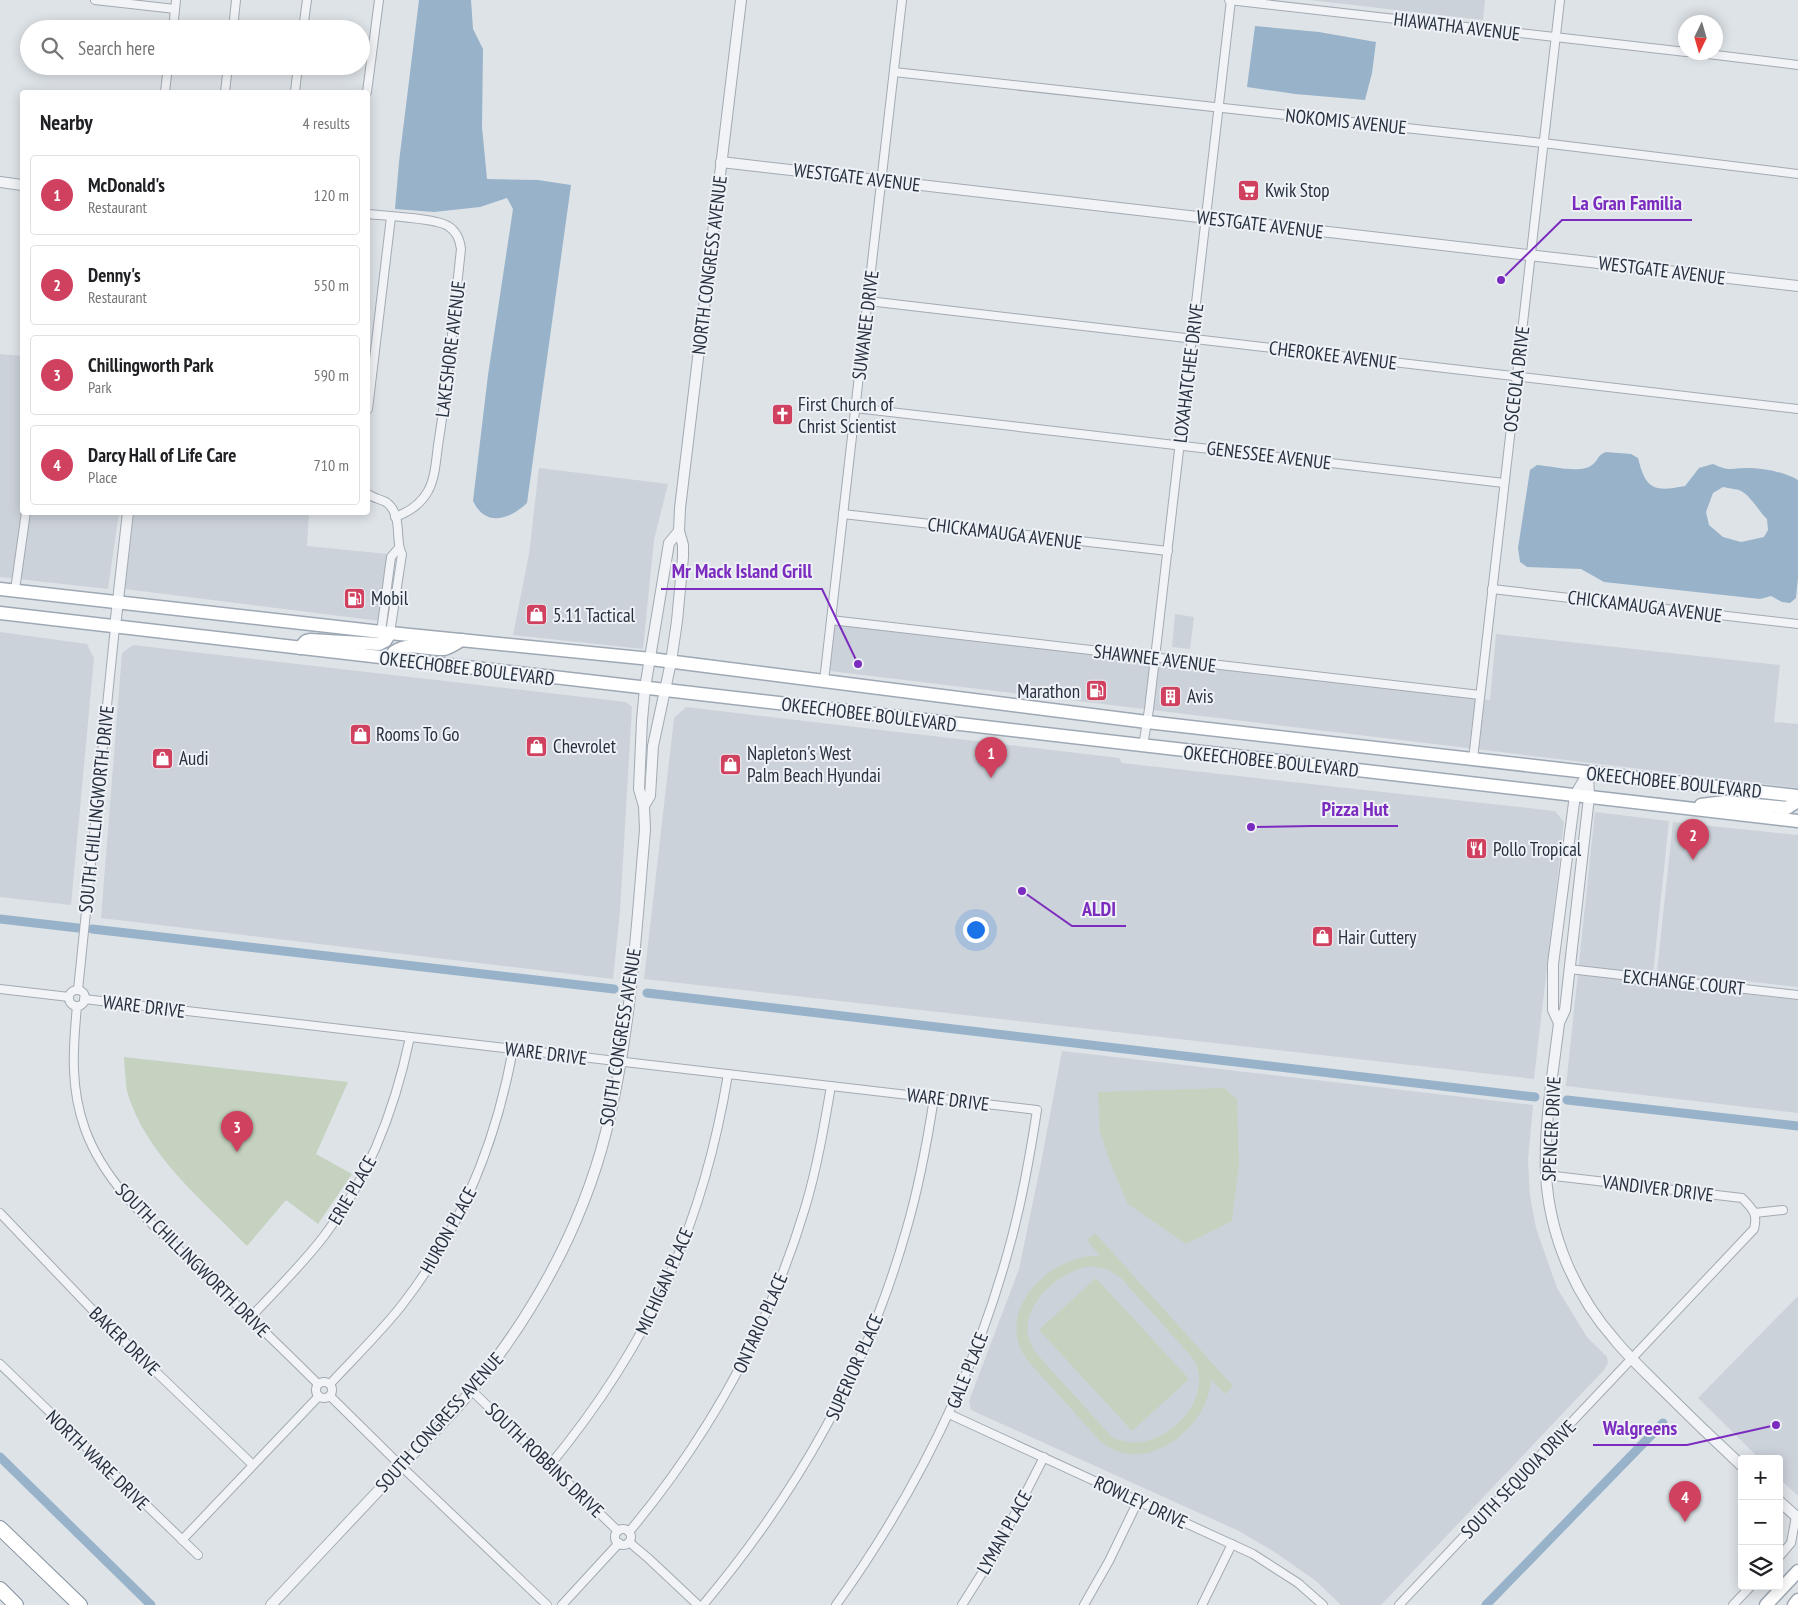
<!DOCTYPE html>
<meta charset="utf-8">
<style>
body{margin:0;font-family:"PT Sans Narrow",sans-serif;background:#f6f6f6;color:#202124}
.controls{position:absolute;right:15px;bottom:15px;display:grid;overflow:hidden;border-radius:5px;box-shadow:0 2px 12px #0003}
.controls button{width:45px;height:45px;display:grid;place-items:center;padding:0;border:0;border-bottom:1px solid #e0e0e0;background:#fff;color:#202124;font:25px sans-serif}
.compass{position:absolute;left:1678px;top:15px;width:45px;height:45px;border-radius:50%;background:#fff;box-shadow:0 2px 12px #0003;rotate:185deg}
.you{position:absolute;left:975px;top:929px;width:18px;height:18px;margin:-12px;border:4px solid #fff;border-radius:50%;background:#1a73e8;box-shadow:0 0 0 8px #1a73e833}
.badge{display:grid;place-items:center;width:32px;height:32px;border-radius:50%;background:#d0405f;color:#fff;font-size:16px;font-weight:700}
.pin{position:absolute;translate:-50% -41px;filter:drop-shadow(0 1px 2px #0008)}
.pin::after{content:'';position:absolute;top:26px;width:18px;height:15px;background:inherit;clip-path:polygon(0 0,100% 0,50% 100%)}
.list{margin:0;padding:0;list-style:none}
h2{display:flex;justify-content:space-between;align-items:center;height:65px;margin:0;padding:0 20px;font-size:21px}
h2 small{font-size:16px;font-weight:400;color:#757577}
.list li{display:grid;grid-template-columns:32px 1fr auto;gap:15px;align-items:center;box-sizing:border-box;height:80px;margin:0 10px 10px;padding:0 10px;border:1px solid #e0e0e0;border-radius:5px}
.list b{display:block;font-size:19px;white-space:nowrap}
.list p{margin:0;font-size:16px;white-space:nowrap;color:#757577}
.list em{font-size:16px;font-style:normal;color:#757577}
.icon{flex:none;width:28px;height:28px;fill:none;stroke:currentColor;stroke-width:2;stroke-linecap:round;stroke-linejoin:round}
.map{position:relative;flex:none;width:1798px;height:1605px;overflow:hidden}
.search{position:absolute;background:#fff;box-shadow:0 2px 12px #0003;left:20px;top:20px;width:350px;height:55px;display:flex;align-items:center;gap:12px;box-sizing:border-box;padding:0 18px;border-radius:28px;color:#757577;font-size:19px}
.panel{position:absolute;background:#fff;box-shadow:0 2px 12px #0003;left:20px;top:90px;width:350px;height:425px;border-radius:5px}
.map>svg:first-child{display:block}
.built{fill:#ccd2da}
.green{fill:#c5d2bf;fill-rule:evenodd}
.water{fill:#98b3c9;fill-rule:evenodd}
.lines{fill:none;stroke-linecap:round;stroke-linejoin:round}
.canal{stroke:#98b3c9;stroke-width:9}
.minor-casing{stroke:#a3aab2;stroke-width:10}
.tertiary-casing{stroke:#a3aab2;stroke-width:12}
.primary-casing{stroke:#9da8b4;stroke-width:15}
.motorway-casing{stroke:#85919f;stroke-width:16}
.minor{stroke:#f1f3f6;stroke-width:8}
.tertiary{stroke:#f1f3f6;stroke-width:10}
.primary{stroke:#fff;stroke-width:12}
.motorway{stroke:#fff;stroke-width:14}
.labels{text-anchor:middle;stroke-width:4;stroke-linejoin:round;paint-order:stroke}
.street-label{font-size:19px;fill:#27313f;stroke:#eef1f6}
.poi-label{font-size:19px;fill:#27313f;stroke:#eef1f6;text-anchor:start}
.leader{fill:none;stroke:#7b2cbf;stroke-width:2}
.callout-dot{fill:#7b2cbf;stroke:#eef1f6;stroke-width:2}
.callout-label{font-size:20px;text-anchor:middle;font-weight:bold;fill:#7b2cbf;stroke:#eef1f6;stroke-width:4;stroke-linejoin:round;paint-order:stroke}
</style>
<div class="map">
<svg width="1798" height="1605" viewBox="0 0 1798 1605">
<rect width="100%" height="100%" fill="#dee3e8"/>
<g class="built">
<polygon points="1310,0 1485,0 1483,20"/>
<polygon points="0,354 22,356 22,512 119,513 108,589 0,577"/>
<polygon points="539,468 668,484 654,540 643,649 513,635 529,554"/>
<polygon points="134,513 309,513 307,546 388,554 380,621 125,589"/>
<polygon points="1175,614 1194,617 1190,649 1172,647"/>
<polygon points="835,625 1490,700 1496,634 1780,665 1774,722 1798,724 1798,788 830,671"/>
<polygon points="0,632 87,644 94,658 71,905 0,897"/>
<polygon points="133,645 626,702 632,707 620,911 613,979 101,918 122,653"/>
<polygon points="686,707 1119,758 1122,763 1555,811 1564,822 1534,1079 644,979 674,718"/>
<polygon points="1595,812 1669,821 1652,983 1798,1000 1798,1113 1566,1086"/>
<polygon points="1673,822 1798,835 1798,987 1657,971"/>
<polygon points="1062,1051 1533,1105 1528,1160 1530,1196 1536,1228 1557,1288 1587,1337 1607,1357 1608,1363 1604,1370 1381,1605 1341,1605 1316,1581 1276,1553 1239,1531 971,1410 969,1401 1019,1269 1041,1163"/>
<polygon points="1798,1296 1798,1496 1779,1478 1779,1459 1760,1459 1698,1398"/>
</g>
<g class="green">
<path d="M124 1057 348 1082 316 1154 352 1174 318 1224 286 1200 247 1246C203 1201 144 1153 127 1091 125 1080 125 1068 124 1057Z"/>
<polygon points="1224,1088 1237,1099 1239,1164 1232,1221 1186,1244 1128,1204 1111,1165 1100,1132 1098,1092"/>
<path d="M1095 1233 1233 1386 1225 1394 1211 1379C1209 1428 1144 1479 1100 1441L1028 1361C991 1313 1050 1253 1100 1256L1087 1240ZM1090 1266 1107 1269 1121 1278 1191 1356C1223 1399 1154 1463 1111 1436L1036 1353C1008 1316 1054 1272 1090 1266Z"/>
<polygon points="1096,1278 1189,1379 1132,1431 1039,1330"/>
</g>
<g class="water">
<path d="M419 0H471L473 29 483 49 482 127 487 179 538 180 571 185 527 503C510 519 486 528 473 501L488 375 513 209 507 198 480 207 434 212 395 209 399 162Z"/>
<polygon points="1255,26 1319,32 1376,42 1372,73 1365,100 1295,94 1247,87"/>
<path d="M1606 452 1631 454 1638 458C1646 490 1654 492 1685 486L1699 468 1713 464C1730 472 1730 468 1747 468 1764 468 1784 472 1798 480V577L1796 598 1790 603 1782 602 1771 596 1760 599 1604 582 1581 569 1527 567 1520 562 1518 548 1530 470 1537 465C1551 466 1581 474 1592 465 1599 460 1596 456 1606 452ZM1723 487C1728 488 1734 489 1739 490 1751 495 1758 511 1767 519L1768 530 1764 537 1741 542 1723 537 1709 525 1706 512 1713 493Z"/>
</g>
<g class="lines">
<g class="canal">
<polyline points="0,919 78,928"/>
<polyline points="92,929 614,989"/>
<polyline points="647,993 1535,1097"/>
<polyline points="1567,1100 1798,1126"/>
<polyline points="0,1457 151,1605"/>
<polyline points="1486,1605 1663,1423"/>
</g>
<defs>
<g id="minor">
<polyline points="95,0 175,9"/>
<polyline points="1229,0 1686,52"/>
<polyline points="173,29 176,0"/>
<polyline points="233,29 236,0"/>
<polyline points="303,29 307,0"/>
<polyline points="1691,52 1798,65"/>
<polyline points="894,72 1543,143 1798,174"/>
<polyline points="165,92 168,66"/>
<polyline points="225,92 228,66"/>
<polyline points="295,92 298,66"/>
<polyline points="367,92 379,0"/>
<path d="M368 214C384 216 436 218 448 226 456 231 460 240 461 249 454 312 449 376 439 439 436 456 436 477 428 491 421 504 409 512 395 517"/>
<polyline points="868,301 1798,409"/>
<polyline points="855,408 1504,483"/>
<polyline points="368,409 391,217"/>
<path d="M368 494C373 498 380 499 386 502 404 515 394 541 402 554L390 633"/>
<polyline points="843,514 1168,551"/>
<polyline points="1492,589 1798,624"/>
<polyline points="15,590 26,512"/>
<polyline points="831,620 1480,695"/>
<polyline points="381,632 391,557 398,549"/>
<polyline points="824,681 902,0"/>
<polyline points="1143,746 1149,709 1155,658 1231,0"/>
<polyline points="1473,759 1560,0"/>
<polyline points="1569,969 1798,995"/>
<polyline points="0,989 69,997"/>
<polyline points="78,990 115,627"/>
<circle cx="77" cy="998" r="8"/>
<path d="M84 999 1037 1110C1030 1156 1022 1202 1009 1248 974 1377 914 1496 836 1605"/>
<path d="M77 1006C73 1048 70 1088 85 1129 105 1185 154 1226 196 1266 237 1305 278 1344 318 1384"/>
<polyline points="0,1213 105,1323 253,1465"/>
<polyline points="1755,1213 1783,1210"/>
<path d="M250 1318C275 1291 302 1265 324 1236 370 1177 395 1109 410 1037"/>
<polyline points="0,1364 198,1555"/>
<circle cx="324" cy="1390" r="8"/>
<path d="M330 1384C354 1358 380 1333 402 1305 461 1229 496 1143 513 1049"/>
<polyline points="471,1390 618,1531"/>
<polyline points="330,1396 401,1466 547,1605"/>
<polyline points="949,1414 1253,1554 1298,1583 1323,1605"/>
<path d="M550 1465C648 1346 703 1227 728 1074"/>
<circle cx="623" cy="1537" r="8"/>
<path d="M629 1532C709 1436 769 1328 805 1208 817 1168 824 1127 831 1086"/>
<polyline points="182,1540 319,1396"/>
<polyline points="629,1542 648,1558 698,1605"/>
<polyline points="1779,1557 1791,1543 1796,1516 1798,1516"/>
<polyline points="562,1605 619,1543"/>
<path d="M703 1605C797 1493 866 1372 906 1231 919 1187 927 1143 934 1098"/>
<polyline points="962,1605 996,1551 1044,1457"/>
<polyline points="1084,1605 1109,1561 1138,1501"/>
<polyline points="1202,1605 1232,1544"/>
<path d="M1399 1605 1754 1229C1758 1214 1753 1209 1742 1198L1546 1175"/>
<polyline points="1733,1605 1751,1586"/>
</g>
<g id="tertiary">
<polyline points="721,162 1798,286"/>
<polyline points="0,182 22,185"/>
<polyline points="115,627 128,512"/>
<path d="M1588 772 1589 797 1565 1010 1559 1023C1553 1073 1544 1124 1546 1174 1549 1235 1575 1295 1615 1340 1628 1356 1643 1370 1657 1384 1685 1412 1713 1439 1742 1466"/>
<polyline points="644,806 650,796 653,746 671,662 677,621 683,557 683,545 679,531 680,508 741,0"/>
<polyline points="1559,1023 1553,1010 1553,964 1575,795 1588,773"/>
<polyline points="1779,1501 1798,1518"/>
<path d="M271 1605C312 1561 353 1518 394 1474 420 1446 448 1419 473 1389 534 1313 582 1227 606 1132 631 1034 636 931 645 830L644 806 639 789 642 720 645 688 669 543 679 531"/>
</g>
<g id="primary">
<polyline points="0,589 390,633 651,659 1147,722 1798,796"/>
<polyline points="0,613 1798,821"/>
<polyline points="300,648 306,641 310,640 379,644 385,641 390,633"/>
<path d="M392 659 394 652C410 641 426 650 444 649 450 648 456 643 462 640"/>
<polyline points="1701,805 1725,802 1787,808 1798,801"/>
<polyline points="1766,1605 1798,1571"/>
<polyline points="1794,1605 1798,1600"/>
</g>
<g id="motorway">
<polyline points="0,1528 80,1605"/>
<polyline points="0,1589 16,1605"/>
</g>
</defs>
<use href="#minor" class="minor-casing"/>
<use href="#tertiary" class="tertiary-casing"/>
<use href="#primary" class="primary-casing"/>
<use href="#motorway" class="motorway-casing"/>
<use href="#minor" class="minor"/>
<use href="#tertiary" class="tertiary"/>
<use href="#primary" class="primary"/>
<use href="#motorway" class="motorway"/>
</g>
<defs>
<symbol id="supermarket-square" viewBox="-11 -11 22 22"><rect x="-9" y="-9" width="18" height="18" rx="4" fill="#d0405f" stroke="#eef1f6"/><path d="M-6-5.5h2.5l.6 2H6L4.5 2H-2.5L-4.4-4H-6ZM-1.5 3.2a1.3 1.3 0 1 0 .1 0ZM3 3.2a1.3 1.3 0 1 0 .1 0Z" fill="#fff"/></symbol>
<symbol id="church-square" viewBox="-11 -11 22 22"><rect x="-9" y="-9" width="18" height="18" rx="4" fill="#d0405f" stroke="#eef1f6"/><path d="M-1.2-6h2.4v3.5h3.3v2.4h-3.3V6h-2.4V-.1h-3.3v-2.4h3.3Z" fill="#fff"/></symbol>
<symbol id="fuel-square" viewBox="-11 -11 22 22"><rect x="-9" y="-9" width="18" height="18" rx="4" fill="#d0405f" stroke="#eef1f6"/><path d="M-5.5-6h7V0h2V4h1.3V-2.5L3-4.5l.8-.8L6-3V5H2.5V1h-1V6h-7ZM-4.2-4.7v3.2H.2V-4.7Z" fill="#fff"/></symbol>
<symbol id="shop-square" viewBox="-11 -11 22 22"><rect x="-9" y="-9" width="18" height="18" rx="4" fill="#d0405f" stroke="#eef1f6"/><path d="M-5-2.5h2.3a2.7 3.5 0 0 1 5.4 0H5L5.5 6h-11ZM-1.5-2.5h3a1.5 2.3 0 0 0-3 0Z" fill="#fff"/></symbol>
<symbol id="building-square" viewBox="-11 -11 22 22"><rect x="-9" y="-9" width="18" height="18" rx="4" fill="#d0405f" stroke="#eef1f6"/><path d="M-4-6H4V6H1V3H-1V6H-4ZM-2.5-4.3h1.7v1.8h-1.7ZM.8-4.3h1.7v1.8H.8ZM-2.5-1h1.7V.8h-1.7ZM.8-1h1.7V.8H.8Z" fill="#fff"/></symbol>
<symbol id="restaurant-square" viewBox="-11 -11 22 22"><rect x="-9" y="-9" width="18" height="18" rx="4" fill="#d0405f" stroke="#eef1f6"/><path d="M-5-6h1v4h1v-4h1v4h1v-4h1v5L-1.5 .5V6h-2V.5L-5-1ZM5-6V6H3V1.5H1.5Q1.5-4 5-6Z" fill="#fff"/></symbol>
</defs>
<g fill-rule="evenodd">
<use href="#supermarket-square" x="1236" y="178" width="25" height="25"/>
<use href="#church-square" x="770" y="402" width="25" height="25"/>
<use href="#fuel-square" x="342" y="586" width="25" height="25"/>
<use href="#shop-square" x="524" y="602" width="25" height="25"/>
<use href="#fuel-square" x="1084" y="678" width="25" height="25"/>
<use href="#building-square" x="1158" y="684" width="25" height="25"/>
<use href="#shop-square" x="348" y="722" width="25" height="25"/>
<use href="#shop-square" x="524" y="734" width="25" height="25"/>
<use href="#shop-square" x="150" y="746" width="25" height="25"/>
<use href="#shop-square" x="718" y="752" width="25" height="25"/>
<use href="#restaurant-square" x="1464" y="836" width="25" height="25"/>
<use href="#shop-square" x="1310" y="924" width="25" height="25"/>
</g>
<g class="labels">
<g class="street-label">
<text transform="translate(1457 26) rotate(7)" y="7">HIAWATHA AVENUE</text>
<text transform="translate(1346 121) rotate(6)" y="7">NOKOMIS AVENUE</text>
<text transform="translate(857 177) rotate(7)" y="7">WESTGATE AVENUE</text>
<text transform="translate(1260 224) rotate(7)" y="7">WESTGATE AVENUE</text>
<text transform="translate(709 265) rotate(-83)" y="7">NORTH CONGRESS AVENUE</text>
<text transform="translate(1662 270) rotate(7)" y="7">WESTGATE AVENUE</text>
<text transform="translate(865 325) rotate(-83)" y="7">SUWANEE DRIVE</text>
<text transform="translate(450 349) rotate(-83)" y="7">LAKESHORE AVENUE</text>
<text transform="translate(1333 355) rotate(7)" y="7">CHEROKEE AVENUE</text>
<text transform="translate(1188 373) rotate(-83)" y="7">LOXAHATCHEE DRIVE</text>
<text transform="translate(1516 379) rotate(-83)" y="7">OSCEOLA DRIVE</text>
<text transform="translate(1269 455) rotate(7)" y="7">GENESSEE AVENUE</text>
<text transform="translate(1005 533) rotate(7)" y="7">CHICKAMAUGA AVENUE</text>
<text transform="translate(1645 606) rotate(7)" y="7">CHICKAMAUGA AVENUE</text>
<text transform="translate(1155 658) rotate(7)" y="7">SHAWNEE AVENUE</text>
<text transform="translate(467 668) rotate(7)" y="7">OKEECHOBEE BOULEVARD</text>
<text transform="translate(869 714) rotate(7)" y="7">OKEECHOBEE BOULEVARD</text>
<text transform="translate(1271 761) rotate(6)" y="7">OKEECHOBEE BOULEVARD</text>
<text transform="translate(1674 782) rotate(6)" y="7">OKEECHOBEE BOULEVARD</text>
<text transform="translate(96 809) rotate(-84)" y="7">SOUTH CHILLINGWORTH DRIVE</text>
<text transform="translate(1684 982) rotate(6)" y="7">EXCHANGE COURT</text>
<text transform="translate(144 1006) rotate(7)" y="7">WARE DRIVE</text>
<text transform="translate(620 1037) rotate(-81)" y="7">SOUTH CONGRESS AVENUE</text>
<text transform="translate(546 1053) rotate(7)" y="7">WARE DRIVE</text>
<text transform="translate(948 1099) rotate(7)" y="7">WARE DRIVE</text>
<text transform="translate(1551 1129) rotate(-87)" y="7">SPENCER DRIVE</text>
<text transform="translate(1658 1188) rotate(7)" y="7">VANDIVER DRIVE</text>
<text transform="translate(352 1190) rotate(-60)" y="7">ERIE PLACE</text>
<text transform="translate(448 1230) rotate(-61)" y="7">HURON PLACE</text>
<text transform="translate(193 1260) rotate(45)" y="7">SOUTH CHILLINGWORTH DRIVE</text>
<text transform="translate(664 1281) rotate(-66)" y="7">MICHIGAN PLACE</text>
<text transform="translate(760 1323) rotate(-66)" y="7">ONTARIO PLACE</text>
<text transform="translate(125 1341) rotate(44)" y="7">BAKER DRIVE</text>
<text transform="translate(854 1367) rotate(-66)" y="7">SUPERIOR PLACE</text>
<text transform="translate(967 1370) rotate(-68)" y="7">GALE PLACE</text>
<text transform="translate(439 1422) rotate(-48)" y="7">SOUTH CONGRESS AVENUE</text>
<text transform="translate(98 1460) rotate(44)" y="7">NORTH WARE DRIVE</text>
<text transform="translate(545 1460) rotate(44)" y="7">SOUTH ROBBINS DRIVE</text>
<text transform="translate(1518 1479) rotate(-46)" y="7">SOUTH SEQUOIA DRIVE</text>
<text transform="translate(1141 1502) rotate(25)" y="7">ROWLEY DRIVE</text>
<text transform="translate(1004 1532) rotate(-61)" y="7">LYMAN PLACE</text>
</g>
<g class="poi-label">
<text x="1265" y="197">Kwik Stop</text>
<text x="798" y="411">First Church of<tspan x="798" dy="22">Christ Scientist</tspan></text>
<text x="371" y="605">Mobil</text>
<text x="553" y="622">5.11 Tactical</text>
<text x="1080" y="698" text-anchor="end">Marathon</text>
<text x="1187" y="703">Avis</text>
<text x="376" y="741">Rooms To Go</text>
<text x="553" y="753">Chevrolet</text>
<text x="747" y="760">Napleton's West<tspan x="747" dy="22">Palm Beach Hyundai</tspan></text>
<text x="179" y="765">Audi</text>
<text x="1493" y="856">Pollo Tropical</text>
<text x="1338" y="944">Hair Cuttery</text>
</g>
</g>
<path class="leader" d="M1501 280L1562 220H1692M858 664L822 589H661M1251 827L1311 826H1398M1022 891L1072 926H1126M1776 1425L1687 1445H1593"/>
<g class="callout-dot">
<circle cx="1501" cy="280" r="5"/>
<circle cx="858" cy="664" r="5"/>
<circle cx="1251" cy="827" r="5"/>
<circle cx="1022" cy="891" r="5"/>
<circle cx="1776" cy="1425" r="5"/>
</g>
<g class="callout-label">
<text x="1627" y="210">La Gran Familia</text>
<text x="742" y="578">Mr Mack Island Grill</text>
<text x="1355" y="816">Pizza Hut</text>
<text x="1099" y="916">ALDI</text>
<text x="1640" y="1435">Walgreens</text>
</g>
</svg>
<div class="controls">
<button>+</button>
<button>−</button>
<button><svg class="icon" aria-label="layers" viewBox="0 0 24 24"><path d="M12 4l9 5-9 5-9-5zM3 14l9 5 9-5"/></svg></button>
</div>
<svg class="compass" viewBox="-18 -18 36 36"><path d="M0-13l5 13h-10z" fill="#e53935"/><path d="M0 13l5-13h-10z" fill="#757577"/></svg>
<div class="you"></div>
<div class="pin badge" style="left:991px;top:778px">1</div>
<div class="pin badge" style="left:1693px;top:860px">2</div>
<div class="pin badge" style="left:237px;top:1152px">3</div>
<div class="pin badge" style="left:1685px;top:1522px">4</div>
<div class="search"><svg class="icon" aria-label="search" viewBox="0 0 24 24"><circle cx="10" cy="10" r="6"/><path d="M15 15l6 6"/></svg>Search here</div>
<section class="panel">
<h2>Nearby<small>4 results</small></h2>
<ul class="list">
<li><span class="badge">1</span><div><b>McDonald's</b><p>Restaurant</p></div><em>120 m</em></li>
<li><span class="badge">2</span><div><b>Denny's</b><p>Restaurant</p></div><em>550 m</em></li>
<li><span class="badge">3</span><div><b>Chillingworth Park</b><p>Park</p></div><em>590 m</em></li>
<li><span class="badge">4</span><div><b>Darcy Hall of Life Care</b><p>Place</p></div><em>710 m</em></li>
</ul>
</section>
</div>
